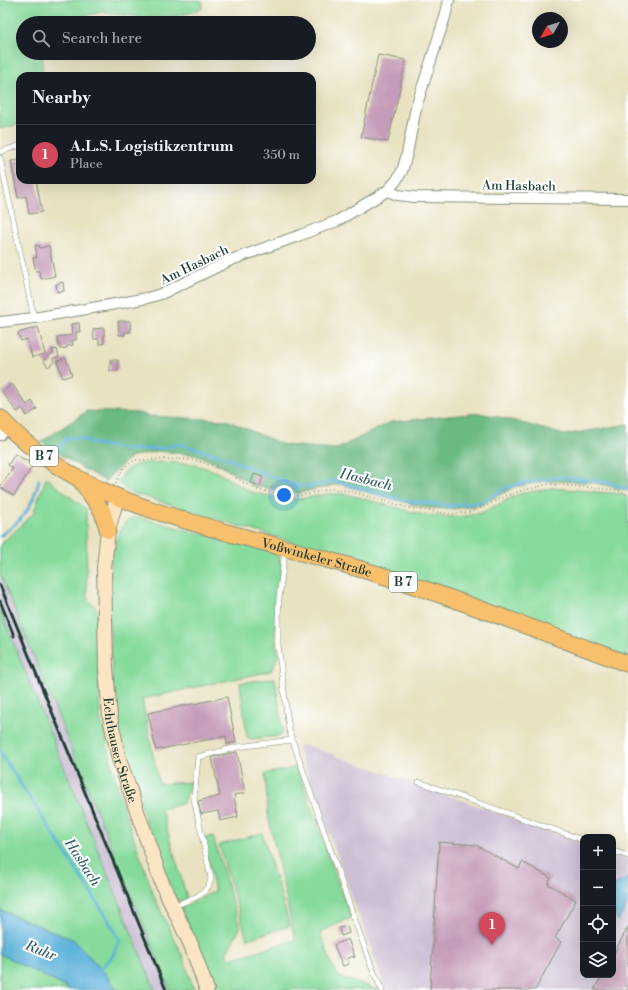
<!DOCTYPE html>
<meta charset="utf-8">
<style>
body{margin:0;font-family:"Libre Bodoni",serif;background:#20242c;color:#f1f3f6}
.controls{position:absolute;right:12px;bottom:12px;display:grid;overflow:hidden;border-radius:8px;box-shadow:0 4px 16px #0002}
.controls button{width:36px;height:36px;display:grid;place-items:center;padding:0;border:0;border-bottom:1px solid #363941;background:#171b24;color:#f1f3f6;font:20px sans-serif}
.compass{position:absolute;left:532px;top:12px;width:36px;height:36px;border-radius:50%;background:#171b24;box-shadow:0 4px 16px #0002;rotate:231deg}
.you{position:absolute;left:284px;top:495px;width:14px;height:14px;margin:-10px;border:3px solid #fff;border-radius:50%;background:#1a73e8;box-shadow:0 0 0 6px #1a73e833}
.badge{display:grid;place-items:center;width:26px;height:26px;border-radius:50%;background:#d1495b;color:#fff;font-size:13px;font-weight:700}
.pin{position:absolute;translate:-50% -33px;filter:drop-shadow(0 1px 2px #0008)}
.pin::after{content:'';position:absolute;top:21px;width:14px;height:12px;background:inherit;clip-path:polygon(0 0,100% 0,50% 100%)}
.list{margin:0;padding:0;list-style:none}
h2{display:flex;justify-content:space-between;align-items:center;height:52px;margin:0;padding:0 16px;font-size:17px}
h2 small{font-size:13px;font-weight:400;color:#9ea1a6}
.list li{display:grid;grid-template-columns:26px 1fr auto;gap:12px;align-items:center;box-sizing:border-box;height:60px;padding:0 16px;border-top:1px solid #363941}
.list b{display:block;font-size:15px;white-space:nowrap}
.list p{margin:0;font-size:13px;white-space:nowrap;color:#9ea1a6}
.list em{font-size:13px;font-style:normal;color:#9ea1a6}
.icon{flex:none;width:22px;height:22px;fill:none;stroke:currentColor;stroke-width:2;stroke-linecap:round;stroke-linejoin:round}
.map{position:relative;flex:none;width:628px;height:990px;overflow:hidden}
.search{position:absolute;background:#171b24;box-shadow:0 4px 16px #0002;left:16px;top:16px;width:300px;height:44px;display:flex;align-items:center;gap:10px;box-sizing:border-box;padding:0 14px;border-radius:22px;color:#9ea1a6;font-size:15px}
.panel{position:absolute;background:#171b24;box-shadow:0 4px 16px #0002;left:16px;top:72px;width:300px;height:112px;border-radius:12px}
.map>svg:first-child{display:block}
.industrial{fill:#ccbfd4}
.green{fill:#86da9b;stroke:#528c68}
.forest{fill:#6cba83;stroke:#467c5c}
.water{fill:#5eb2da;stroke:#3e7887}
.lines{fill:none;stroke-linecap:round;stroke-linejoin:round}
.stream{stroke:#5eb2da;stroke-width:3}
.building{fill:#c49bb8}
.lane-casing{stroke:#84907a;stroke-width:6}
.street-casing{stroke:#84907a;stroke-width:12}
.secondary-casing{stroke:#84907a;stroke-width:16}
.primary-casing{stroke:#84907a;stroke-width:18}
.path{stroke:#84907a;stroke-width:1.5;stroke-dasharray:1 3;stroke-linecap:butt}
.lane{stroke:#fff;stroke-width:5}
.street{stroke:#fff;stroke-width:10}
.secondary{stroke:#fce5c4;stroke-width:14}
.primary{stroke:#f8bf6c;stroke-width:16}
.rail{stroke:#1f3d34;stroke-width:3}
.labels{text-anchor:middle;stroke-width:4;stroke-linejoin:round;paint-order:stroke}
.shield{fill:#fff;stroke:#627771;stroke-width:1}
.shield-label{font-size:12px;font-weight:bold;fill:#1f3d34}
.street-label{font-size:13px;fill:#1f3d34;stroke:#fff}
.water-label{font-size:14px;font-style:italic;fill:#326066;stroke:#fff}
</style>
<div class="map">
<svg width="628" height="990" viewBox="0 0 628 990">
<rect width="100%" height="100%" fill="#fff"/>
<filter id="ink" filterUnits="userSpaceOnUse"><feTurbulence type="fractalNoise" baseFrequency=".025" numOctaves="2"/><feDisplacementMap in="SourceGraphic" scale="8" xChannelSelector="R" yChannelSelector="G"/><feConvolveMatrix kernelMatrix="1 2 1 2 8 2 1 2 1" color-interpolation-filters="sRGB"/></filter>
<filter id="wash" filterUnits="userSpaceOnUse"><feTurbulence type="fractalNoise" baseFrequency=".012" numOctaves="4" result="noise"/><feDisplacementMap in="SourceGraphic" scale="16" xChannelSelector="R" yChannelSelector="G"/><feGaussianBlur stdDeviation="0.9" result="paint"/><feColorMatrix in="noise" values="0 0 0 0 0 0 0 0 0 0 0 0 0 0 0 0 0 1.4 0 .05"/><feComposite in="paint" operator="in"/></filter>
<g filter="url(#wash)">
<rect width="100%" height="100%" fill="#e8e2c1"/>
<g class="industrial">
<polygon points="0,574 170,990 155,990 0,610"/>
<polygon points="306,745 583,843 583,975 613,975 613,854 628,859 628,990 386,990 298,748 299,746"/>
</g>
<g class="green">
<polygon points="0,0 201,0 203,4 202,8 199,10 178,16 147,18 101,12 83,16 71,23 23,23 23,53 43,53 42,76 20,76 20,124 0,129"/>
<path d="M163 462 193 464 215 471 251 492 275 497 300 499 326 494H346L424 515 447 517 466 516 481 513 519 494 552 488 623 494 628 499V657L399 575 129 492 118 483C128 461 141 464 163 462Z"/>
<polygon points="46,478 86,509 87,598 97,609 100,716 122,804 155,899 183,957 194,990 170,990 0,574 0,545 33,514"/>
<polygon points="137,517 272,552 279,557 282,566 276,608 275,633 278,657 271,671 142,699 159,784 192,782 182,804 161,809 187,898 181,901 176,900 150,835 121,742 115,719 109,618 111,558 117,537 125,523 131,518"/>
<polygon points="0,610 155,990 116,990 109,978 74,940 0,910"/>
<polygon points="275,678 283,732 281,736 251,739 247,737 240,683"/>
<polygon points="297,767 351,918 320,932 333,968 340,977 379,990 213,990 205,964 181,908 215,891 203,839 213,836 240,928 226,954 230,959 295,940 268,814 265,774"/>
<polygon points="262,833 290,926 247,939 219,845"/>
<polygon points="0,954 70,989 71,990 0,990"/>
</g>
<polygon class="forest" points="87,411 139,413 148,416 226,420 284,445 337,449 391,422 479,413 504,418 564,435 628,424 628,492 625,490 591,482 545,481 514,487 481,505 453,509 427,508 381,496 340,484 299,493 254,486 220,465 197,455 157,451 130,457 105,481 72,462 41,442"/>
<g class="water">
<polygon points="628,878 628,903 619,920 617,920 613,909 613,885"/>
<polygon points="0,910 74,940 109,978 116,990 71,990 0,954"/>
</g>
<g class="lines">
<g class="stream">
<polyline points="59,448 67,438 80,438 92,443 127,450 163,448 179,444 221,456 296,486 312,486 336,481 401,500 451,506 481,502 508,487 522,483 562,477 606,482 628,489"/>
<path d="M0 536C23 520 33 507 39 480"/>
<polyline points="0,752 105,914 120,940 112,957 98,971"/>
</g>
</g>
<g id="blocks">
<g class="building">
<polygon points="378,55 406,60 388,142 361,137"/>
<polygon points="20,160 20,180 36,180 42,212 29,214 26,196 18,198 11,161"/>
<polygon points="39,245 40,248 49,246 55,276 41,279 39,271 36,271 33,258 37,257 35,246"/>
<polygon points="63,282 64,291 57,292 56,284"/>
<polygon points="118,321 130,321 131,332 125,332 125,335 119,335"/>
<polygon points="79,323 80,332 76,332 76,340 72,340 73,345 67,346 67,348 60,349 57,337 72,335 71,324"/>
<polygon points="38,327 45,354 32,357 27,339 21,341 18,333"/>
<polygon points="104,328 104,344 99,344 99,339 94,339 93,329"/>
<polygon points="57,349 59,357 53,358 54,362 48,367 43,360 53,353 52,350"/>
<polygon points="66,358 72,375 63,378 57,361"/>
<rect x="110" y="360" width="8" height="11"/>
<polygon points="12,384 27,405 32,401 37,409 27,416 22,408 17,412 2,392"/>
<polygon points="15,454 33,465 14,496 0,487 13,468 8,465"/>
<polygon points="254,474 263,477 260,486 251,483"/>
<polygon points="227,697 236,742 227,744 226,736 156,750 148,713"/>
<polygon points="237,752 245,793 234,795 238,817 220,821 218,811 201,814 198,801 220,796 212,757"/>
<polygon points="439,842 476,845 519,869 522,862 551,878 548,884 576,900 555,938 561,942 535,990 430,990"/>
<polygon points="347,926 349,933 341,936 339,928"/>
<polygon points="628,927 628,990 594,990 602,975 613,975 613,955"/>
<polygon points="348,939 355,957 354,958 353,956 347,959 349,964 343,966 334,945"/>
</g>
</g>
</g>
<g filter="url(#ink)">
<use href="#blocks" fill-opacity="0" stroke="#84907a" stroke-width="1"/>
<g class="lines">
<defs>
<g id="lane">
<polyline points="0,152 18,146"/>
<polyline points="0,158 34,318"/>
<polyline points="285,550 279,598 278,622 278,645 289,730 354,918 372,968 382,990"/>
<polyline points="419,782 583,840"/>
<polyline points="613,851 628,856"/>
<path d="M173 906C188 900 209 896 211 878L194 799 198 757 238 747 292 740"/>
</g>
<g id="street">
<polyline points="387,191 398,195 414,197 628,199"/>
<polyline points="0,322 34,318 121,303 147,298 161,294 231,260 298,236 337,221 387,191 396,181 402,171 407,154 416,107 445,17 449,0"/>
<polyline points="0,435 9,427"/>
</g>
<g id="secondary">
<path id="s1" d="M117 498 108 530 104 568 106 668 110 717 119 759 163 886 191 945 207 990"/>
</g>
<g id="primary">
<path id="s2" d="M0 418C64 487 144 509 232 534 289 549 347 564 403 582 479 607 553 636 628 664"/>
<polyline points="82,482 102,511 108,530"/>
</g>
</defs>
<use href="#lane" class="lane-casing"/>
<use href="#street" class="street-casing"/>
<use href="#secondary" class="secondary-casing"/>
<use href="#primary" class="primary-casing"/>
<polyline class="path" points="116,483 122,470 128,464 135,460 179,459 194,460 211,465 224,470 246,484 258,490 289,495 299,496 330,489 345,490 409,508 451,514 471,512 488,505 505,496 520,491 549,484 618,490 628,495"/>
<use href="#lane" class="lane"/>
<use href="#street" class="street"/>
<use href="#secondary" class="secondary"/>
<use href="#primary" class="primary"/>
<g class="rail">
<polyline points="0,585 166,990"/>
<polyline points="0,601 14,636"/>
</g>
</g>
</g>
<g class="labels">
<g class="shield">
<rect x="30" y="446" width="28" height="20" rx="3"/>
<rect x="389" y="572" width="28" height="20" rx="3"/>
</g>
<g class="shield-label">
<text x="44" y="460">B 7</text>
<text x="403" y="586">B 7</text>
</g>
<g class="street-label">
<text transform="translate(519 185) rotate(1)" y="5">Am Hasbach</text>
<text transform="translate(194 264) rotate(-26)" y="5">Am Hasbach</text>
<text dy="5" stroke="none"><textPath href="#s2" startOffset="351">Voßwinkeler Straße</textPath></text>
<text dy="5" stroke="none"><textPath href="#s1" startOffset="255">Echthauser Straße</textPath></text>
</g>
<g class="water-label">
<text transform="translate(366 479) rotate(14)" y="5">Hasbach</text>
<text transform="translate(83 862) rotate(57)" y="5">Hasbach</text>
<text transform="translate(41 950) rotate(22)" y="5">Ruhr</text>
</g>
</g>
</svg>
<div class="controls">
<button>+</button>
<button>−</button>
<button><svg class="icon" aria-label="locate" viewBox="0 0 24 24"><circle cx="12" cy="12" r="6"/><path d="M12 2v4M12 18v4M2 12h4M18 12h4"/></svg></button>
<button><svg class="icon" aria-label="layers" viewBox="0 0 24 24"><path d="M12 4l9 5-9 5-9-5zM3 14l9 5 9-5"/></svg></button>
</div>
<svg class="compass" viewBox="-18 -18 36 36"><path d="M0-13l5 13h-10z" fill="#e53935"/><path d="M0 13l5-13h-10z" fill="#9ea1a6"/></svg>
<div class="you"></div>
<div class="pin badge" style="left:492px;top:945px">1</div>
<div class="search"><svg class="icon" aria-label="search" viewBox="0 0 24 24"><circle cx="10" cy="10" r="6"/><path d="M15 15l6 6"/></svg>Search here</div>
<section class="panel">
<h2>Nearby<small></small></h2>
<ul class="list">
<li><span class="badge">1</span><div><b>A.L.S. Logistikzentrum</b><p>Place</p></div><em>350 m</em></li>
</ul>
</section>
</div>
